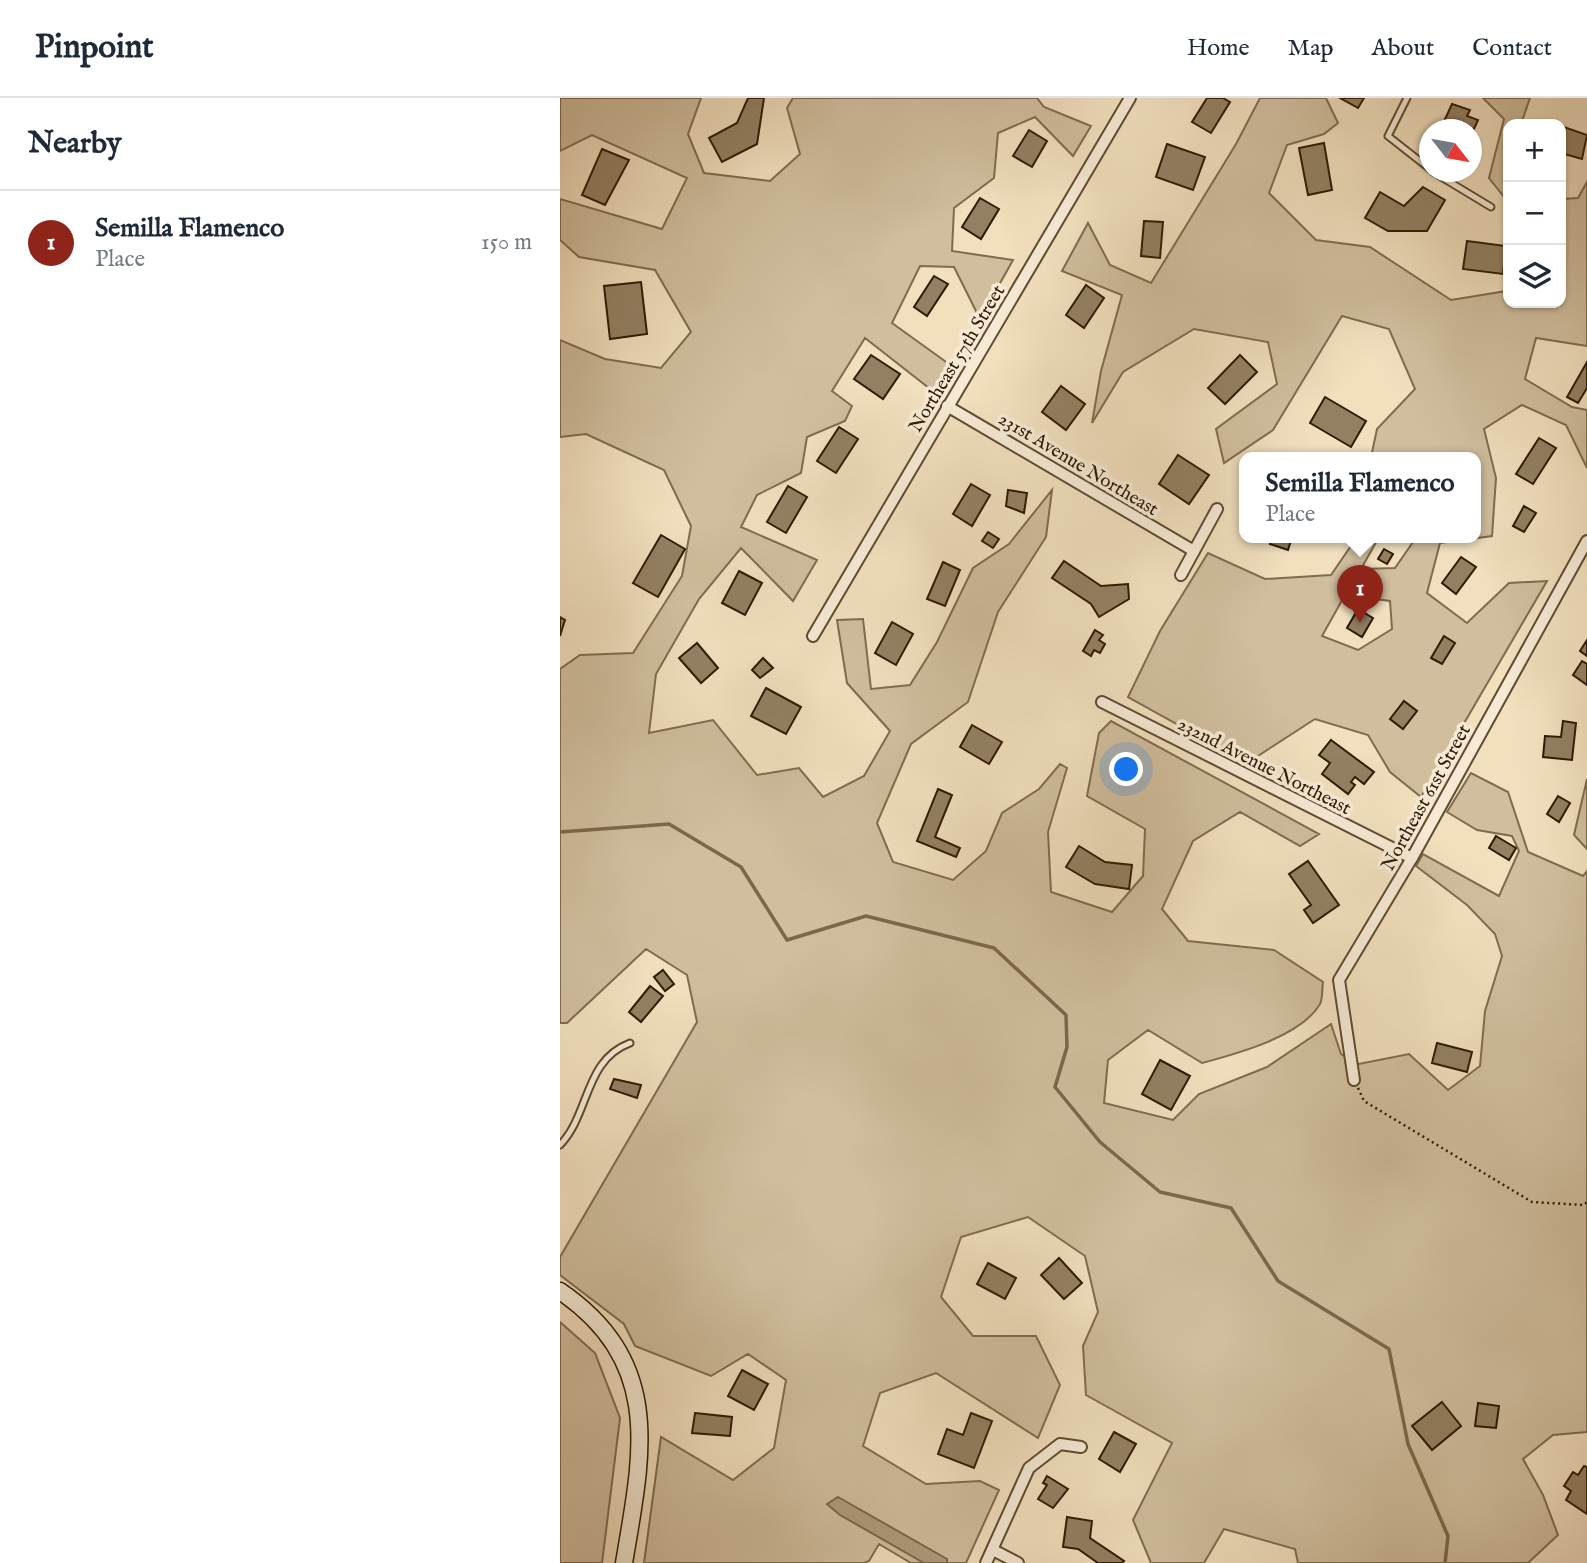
<!DOCTYPE html>
<meta charset="utf-8">
<style>
body{margin:0;font-family:"IM FELL English",serif;background:#f6f6f7;color:#1f2937}
.controls{position:absolute;right:21px;top:21px;display:grid;overflow:hidden;border-radius:14px;box-shadow:0 2px 5px #0004}
.controls button{width:63px;height:63px;display:grid;place-items:center;padding:0;border:0;border-bottom:2px solid #e0e1e3;background:#fff;color:#1f2937;font:35px sans-serif}
.compass{position:absolute;left:859px;top:21px;width:63px;height:63px;border-radius:50%;background:#fff;box-shadow:0 2px 5px #0004;rotate:121deg}
.you{position:absolute;left:567px;top:672px;width:24px;height:24px;margin:-18px;border:5px solid #fff;border-radius:50%;background:#1a73e8;box-shadow:0 0 0 10px #1a73e833}
.badge{display:grid;place-items:center;width:46px;height:46px;border-radius:50%;background:#8f2418;color:#fff;font-size:23px;font-weight:700}
.pin{position:absolute;translate:-50% -58px;filter:drop-shadow(0 2px 4px #0008)}
.pin::after{content:'';position:absolute;top:37px;width:24px;height:21px;background:inherit;clip-path:polygon(0 0,100% 0,50% 100%)}
.popup{position:absolute;left:679px;top:354px;width:242px;height:91px;box-sizing:border-box;display:grid;place-content:center;border-radius:14px;background:#fff;filter:drop-shadow(0 2px 5px #0005);font-size:23px;white-space:nowrap;color:#747a83}
.popup b{font-size:26px;color:#1f2937}
.popup::after{content:'';position:absolute;left:50%;top:100%;margin-left:-14px;border:14px solid transparent;border-top-color:#fff}
.list{margin:0;padding:0;list-style:none}
h2{display:flex;justify-content:space-between;align-items:center;height:91px;margin:0;padding:0 28px;font-size:30px}
h2 small{font-size:23px;font-weight:400;color:#747a83}
.list li{display:grid;grid-template-columns:46px 1fr auto;gap:21px;align-items:center;box-sizing:border-box;height:105px;padding:0 28px;border-top:2px solid #e0e1e3}
.list b{display:block;font-size:26px;white-space:nowrap}
.list p{margin:0;font-size:23px;white-space:nowrap;color:#747a83}
.list em{font-size:23px;font-style:normal;color:#747a83}
.icon{flex:none;width:38px;height:38px;fill:none;stroke:currentColor;stroke-width:2;stroke-linecap:round;stroke-linejoin:round}
.map{position:relative;flex:none;width:1027px;height:1465px;overflow:hidden}
header{display:flex;align-items:center;gap:42px;box-sizing:border-box;height:98px;padding:0 35px;background:#fff;border-bottom:2px solid #e0e1e3}
header strong{font-size:33px}
nav{display:flex;gap:38px;margin-inline-start:auto;font-size:24px}
main{display:flex}
aside{flex:1;background:#fff}
.map>svg:first-child{display:block}
.green{fill:#d0be9e;stroke:#7f6c4f;stroke-width:2;fill-rule:evenodd}
.water{fill:#af9c7d;stroke:#7b684b;stroke-width:2}
.lines{fill:none;stroke-linecap:round;stroke-linejoin:round}
.stream{stroke:#7b684b;stroke-width:3.5}
.building{fill:#938063;stroke:#2e1a00;stroke-width:2}
.lane-casing{stroke:#5f4b30;stroke-width:9}
.street-casing{stroke:#5f4b30;stroke-width:14}
.secondary-casing{stroke:#2e1a00;stroke-width:19}
.path{stroke:#2e1a00;stroke-width:2.5;stroke-dasharray:2 3.5;stroke-linecap:butt}
.lane{stroke:#f6ead5;stroke-width:5}
.street{stroke:#f6ead5;stroke-width:10}
.secondary{stroke:#f6ead5;stroke-width:16}
.labels{text-anchor:middle;stroke-width:7;stroke-linejoin:round;paint-order:stroke}
.street-label{font-size:19px;fill:#2e1a00;stroke:#f6ead5}
</style>
<header>
<strong>Pinpoint</strong>
<nav><a>Home</a><a>Map</a><a>About</a><a>Contact</a></nav>
</header>
<main>
<aside>
<h2>Nearby<small></small></h2>
<ul class="list">
<li><span class="badge">1</span><div><b>Semilla Flamenco</b><p>Place</p></div><em>150 m</em></li>
</ul>
</aside>
<div class="map">
<svg width="1027" height="1465" viewBox="0 0 1027 1465">
<rect width="100%" height="100%" fill="#f1dfbe"/>
<filter id="stains"><feTurbulence type="fractalNoise" baseFrequency=".00286" numOctaves="4"/><feColorMatrix values="0 0 0 0 .2 0 0 0 0 .09 0 0 0 0 .02 0 0 0 .5 -.17"/></filter>
<radialGradient id="worn" r=".72"><stop offset=".6" stop-color="#630" stop-opacity="0"/><stop offset="1" stop-color="#630" stop-opacity=".3"/></radialGradient>
<g class="green">
<path d="M0 0H141L128 36 144 75 210 83 240 56 227 10 233 0H477L484 9 531 28 513 58 475 19 438 35 434 80 394 110 392 153 453 162 420 221 394 169 360 168 332 225 389 266 374 294 305 240 272 293 292 308 285 323 247 339 241 375 197 397 181 429 257 462 233 503 181 450 139 501 96 576 89 635 153 622 197 677 239 670 263 699 304 678 330 633 287 585 277 522 303 521 311 591 350 587 377 544 413 470 449 446 492 392 486 439 438 514 408 604 351 646 317 725 333 764 393 782 426 753 442 715 479 691 500 666 507 670 488 734 491 794 552 814 583 778 585 731 527 698 539 635 551 623 759 736 740 748 680 714 633 743 602 811 628 843 714 852 763 884C762 890 763 900 760 906 741 939 675 956 642 965L588 932 548 962 544 1005 613 1022 639 996 707 969 771 926 781 956 799 966 849 956 888 992 920 968 925 913 942 858 935 836 907 807 856 768 863 756 939 798 959 753 952 738 917 732 887 714 911 675 948 694 968 754 1023 778 1027 773V1334L993 1337 963 1361 983 1397 998 1437 968 1465H738L735 1451 664 1431 644 1465H591L573 1422 612 1345 526 1297 523 1248 538 1214 525 1158 468 1119 401 1139 381 1199 413 1238H476L500 1287 478 1340 376 1275 320 1295 303 1348 366 1386 420 1383 439 1392 406 1465H351L319 1446 309 1463 304 1465H84L101 1339 173 1382 214 1350 226 1282 188 1256 151 1278 75 1248 64 1226 0 1177V1159L137 924 127 877 86 851 7 925H0V571L20 557 73 555 122 478 131 428 104 372 26 336 0 339V242L45 261 101 270 131 234 95 172 19 159 0 142V101L102 131 127 80 32 37 0 53Z"/>
<path d="M700 0H766L778 25 764 36 727 47 709 95 756 142 810 149 891 202 946 193 948 188V205H1001V101L1018 100 1027 84V248L976 240 965 281 1012 309 1027 312V370L1006 327 962 307 924 331 936 380 932 438 880 445 867 495 907 525 949 485 987 483 861 699 830 674 808 637 755 621 687 665 568 599 600 533 648 455 705 481 771 477 797 439H819L801 471 835 470 853 444 852 439H916V359H811L817 331 855 291 829 231 782 218 713 332 664 365 656 331 717 286 708 244 634 231 563 274 532 325 541 273 562 197 502 173 528 125 550 167 591 185 676 46ZM785 497 830 503 832 531 798 552 762 538Z"/>
<polygon points="923,0 970,0 961,26 948,26 948,104 929,80 944,21"/>
<polygon points="1027,681 1027,751 1014,737"/>
<polygon points="0,1224 35,1255 60,1320 42,1465 0,1465"/>
</g>
<polygon class="water" points="278,1399 387,1461 387,1465 364,1465 280,1417 267,1406"/>
<g class="lines">
<polyline class="stream" points="0,734 109,726 181,769 227,842 306,818 434,850 506,917 507,949 495,989 540,1044 600,1094 671,1110 718,1183 829,1251 848,1346 888,1438 885,1465"/>
</g>
<g class="building">
<polygon points="188,0 204,0 197,46 162,64 149,40 177,25"/>
<polygon points="647,0 663,0 670,4 651,35 632,24"/>
<polygon points="780,0 804,0 798,10"/>
<polygon points="892,6 910,12 907,18 918,22 912,35 912,32 880,32"/>
<polygon points="1001,28 1027,37 1022,61 1001,55"/>
<polygon points="469,32 487,43 472,69 453,58"/>
<polygon points="764,45 772,92 748,97 739,50"/>
<polygon points="607,46 645,59 633,92 596,79"/>
<polygon points="42,51 69,62 45,107 22,97"/>
<polygon points="863,89 885,102 867,133 828,133 805,120 820,94 844,108"/>
<polygon points="420,100 439,111 421,141 402,129"/>
<polygon points="584,123 603,124 600,160 581,158"/>
<polygon points="907,143 946,148 943,176 903,171"/>
<polygon points="374,178 388,186 367,218 354,209"/>
<polygon points="81,184 87,236 50,241 44,188"/>
<polygon points="526,187 544,200 524,230 506,217"/>
<polygon points="311,257 340,276 323,301 294,281"/>
<polygon points="680,257 697,274 665,306 648,290"/>
<polygon points="1027,264 1027,290 1018,305 1007,299"/>
<polygon points="501,288 525,306 506,332 482,314"/>
<polygon points="765,299 806,323 791,349 750,325"/>
<polygon points="279,329 298,341 276,375 257,363"/>
<polygon points="979,340 996,350 973,386 956,376"/>
<polygon points="618,357 649,377 629,406 599,386"/>
<polygon points="411,386 430,397 412,428 393,416"/>
<polygon points="228,388 247,399 226,435 207,424"/>
<polygon points="448,392 467,395 464,415 446,408"/>
<polygon points="964,408 976,415 964,434 953,428"/>
<polygon points="428,434 439,441 433,450 422,443"/>
<polygon points="101,437 125,451 98,499 73,485"/>
<polygon points="712,439 732,439 728,452 710,446"/>
<polygon points="824,451 833,456 827,466 818,461"/>
<polygon points="901,459 916,469 896,496 882,485"/>
<polygon points="504,463 541,488 568,486 569,501 539,519 531,506 492,480"/>
<polygon points="383,464 400,472 385,508 367,501"/>
<polygon points="179,473 202,485 185,517 162,505"/>
<polygon points="798,511 813,520 802,539 787,530"/>
<polygon points="0,519 5,522 0,538"/>
<polygon points="332,524 353,536 336,567 315,555"/>
<polygon points="535,532 543,537 539,542 545,546 540,555 534,552 531,558 523,553"/>
<polygon points="884,538 895,545 882,566 871,560"/>
<polygon points="1027,542 1027,558 1020,553"/>
<polygon points="137,545 158,570 141,585 119,560"/>
<polygon points="203,560 213,570 200,580 192,572"/>
<polygon points="1022,563 1027,566 1027,587 1013,577"/>
<polygon points="206,590 241,609 226,636 191,618"/>
<polygon points="844,603 857,613 843,631 830,621"/>
<polygon points="1003,623 1016,625 1012,662 983,659 985,638 1001,639"/>
<polygon points="412,627 442,644 429,666 400,649"/>
<polygon points="771,642 814,674 804,686 795,679 791,684 795,687 788,696 762,676 770,665 759,657"/>
<polygon points="378,691 392,697 375,739 400,750 396,759 357,743"/>
<polygon points="998,698 1010,705 999,724 987,716"/>
<polygon points="936,738 956,750 949,762 929,750"/>
<polygon points="519,748 545,764 572,767 569,791 535,786 506,769"/>
<polygon points="748,763 779,807 753,825 744,812 751,807 729,776"/>
<polygon points="103,872 114,886 105,893 94,879"/>
<polygon points="90,888 103,898 81,924 69,914"/>
<polygon points="877,945 912,954 907,974 872,965"/>
<polygon points="600,962 630,978 611,1012 582,996"/>
<polygon points="54,981 81,987 77,1000 50,991"/>
<polygon points="499,1160 522,1185 504,1201 481,1177"/>
<polygon points="428,1165 456,1180 445,1201 417,1186"/>
<polygon points="182,1272 208,1286 194,1312 168,1298"/>
<polygon points="882,1304 901,1328 872,1352 852,1328"/>
<polygon points="918,1305 939,1308 936,1330 915,1328"/>
<polygon points="135,1315 172,1319 170,1338 132,1335"/>
<polygon points="411,1315 432,1323 414,1370 378,1356 387,1331 403,1337"/>
<polygon points="554,1334 576,1346 560,1374 539,1361"/>
<polygon points="1024,1368 1027,1369 1027,1416 1006,1402 1011,1393 1004,1388 1013,1374 1018,1377"/>
<polygon points="487,1378 508,1391 493,1410 478,1401 487,1387 483,1385"/>
<polygon points="507,1419 532,1423 530,1440 564,1463 562,1465 538,1465 518,1451 503,1449"/>
</g>
<g class="lines">
<defs>
<g id="lane">
<polyline points="847,0 828,38 870,71"/>
<polyline points="873,74 931,109"/>
<path d="M0 1047C30 1016 24 962 70 945"/>
</g>
<g id="street">
<polyline points="387,308 634,453"/>
<polyline points="621,477 657,411"/>
<polyline points="253,538 570,0"/>
<polyline points="542,604 852,760"/>
<polyline points="794,982 779,882 852,760 1027,443"/>
<polyline points="433,1452 458,1465"/>
<polyline points="426,1465 469,1370 500,1346 521,1349"/>
</g>
<path id="secondary" d="M0 1193C105 1265 82 1357 64 1465"/>
</defs>
<use href="#lane" class="lane-casing"/>
<use href="#street" class="street-casing"/>
<use href="#secondary" class="secondary-casing"/>
<polyline class="path" points="798,990 804,1003 972,1104 1024,1107 1027,1104"/>
<use href="#lane" class="lane"/>
<use href="#street" class="street"/>
<use href="#secondary" class="secondary"/>
</g>
<g class="labels">
<g class="street-label">
<text transform="translate(396 260) rotate(-59)" y="7">Northeast 57th Street</text>
<text transform="translate(519 365) rotate(31)" y="7">231st Avenue Northeast</text>
<text transform="translate(705 667) rotate(27)" y="7">232nd Avenue Northeast</text>
<text transform="translate(865 699) rotate(-61)" y="7">Northeast 61st Street</text>
</g>
</g>
<rect width="100%" height="100%" filter="url(#stains)"/>
<rect width="100%" height="100%" fill="url(#worn)"/>
</svg>
<div class="controls">
<button>+</button>
<button>−</button>
<button><svg class="icon" aria-label="layers" viewBox="0 0 24 24"><path d="M12 4l9 5-9 5-9-5zM3 14l9 5 9-5"/></svg></button>
</div>
<svg class="compass" viewBox="-18 -18 36 36"><path d="M0-13l5 13h-10z" fill="#e53935"/><path d="M0 13l5-13h-10z" fill="#747a83"/></svg>
<div class="you"></div>
<div class="pin badge" style="left:800px;top:525px">1</div>
<div class="popup"><b>Semilla Flamenco</b>Place</div>
</div>
</main>
